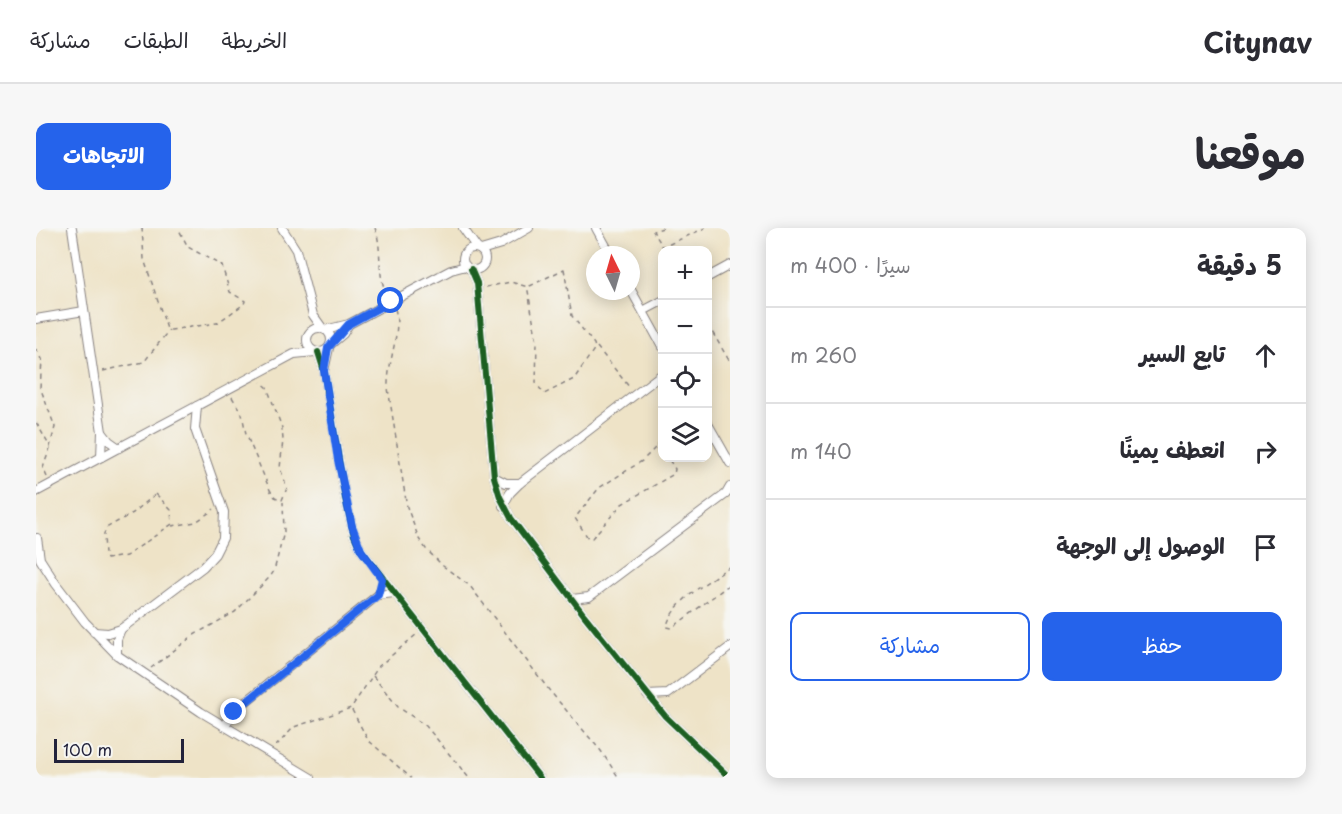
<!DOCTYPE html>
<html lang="ar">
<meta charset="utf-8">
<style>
body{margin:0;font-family:"Playpen Sans","Playpen Sans Arabic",sans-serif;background:#f7f7f7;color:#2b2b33;direction:rtl}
.controls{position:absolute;right:18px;top:18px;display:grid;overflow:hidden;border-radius:12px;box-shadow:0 3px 15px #0003}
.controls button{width:54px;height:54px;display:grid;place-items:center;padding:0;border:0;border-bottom:2px solid #e1e1e2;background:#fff;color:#2b2b33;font:30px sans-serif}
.compass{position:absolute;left:550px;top:18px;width:54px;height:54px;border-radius:50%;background:#fff;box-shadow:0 3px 15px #0003;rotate:355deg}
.scale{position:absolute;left:18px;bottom:15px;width:130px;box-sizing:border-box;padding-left:6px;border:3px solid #22223b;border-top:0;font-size:16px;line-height:21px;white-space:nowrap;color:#22223b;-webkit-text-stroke:4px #f6f6f2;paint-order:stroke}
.stop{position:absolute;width:18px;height:18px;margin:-14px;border:4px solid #2563eb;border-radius:50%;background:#fff}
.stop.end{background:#2563eb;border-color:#fff;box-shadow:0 2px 6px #0008}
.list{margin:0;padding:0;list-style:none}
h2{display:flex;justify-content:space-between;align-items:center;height:78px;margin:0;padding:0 24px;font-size:26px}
h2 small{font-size:20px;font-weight:400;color:#7c7c81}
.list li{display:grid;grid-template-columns:39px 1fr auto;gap:18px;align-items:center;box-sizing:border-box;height:96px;padding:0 24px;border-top:2px solid #e1e1e2}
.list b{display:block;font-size:22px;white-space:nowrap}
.list em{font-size:20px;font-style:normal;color:#7c7c81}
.actions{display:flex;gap:12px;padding:18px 24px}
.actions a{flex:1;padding:14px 0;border:2px solid #2563eb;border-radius:12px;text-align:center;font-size:21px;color:#2563eb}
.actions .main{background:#2563eb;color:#fff}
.icon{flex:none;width:33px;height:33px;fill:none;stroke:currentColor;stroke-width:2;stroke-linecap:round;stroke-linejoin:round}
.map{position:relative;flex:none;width:694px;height:550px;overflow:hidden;direction:ltr;border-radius:12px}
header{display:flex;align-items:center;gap:36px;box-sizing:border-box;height:84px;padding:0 30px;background:#fff;border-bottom:2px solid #e1e1e2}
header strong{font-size:28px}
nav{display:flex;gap:33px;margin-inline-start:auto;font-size:21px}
.intro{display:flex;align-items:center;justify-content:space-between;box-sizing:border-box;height:144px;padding:0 36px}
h1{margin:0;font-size:42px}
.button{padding:15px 27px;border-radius:12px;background:#2563eb;color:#fff;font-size:21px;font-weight:700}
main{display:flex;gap:36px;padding:0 36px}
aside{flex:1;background:#fff;border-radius:12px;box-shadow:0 3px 15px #0003}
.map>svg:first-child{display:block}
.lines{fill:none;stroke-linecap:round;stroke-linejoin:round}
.minor-casing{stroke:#888281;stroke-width:10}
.path{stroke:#888281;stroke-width:1.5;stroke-dasharray:4.5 4.5;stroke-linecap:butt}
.minor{stroke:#fff;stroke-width:8}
.cycleway-casing{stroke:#f6f6f2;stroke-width:10}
.cycleway{stroke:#1b5e20;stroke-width:6}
.route{stroke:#2563eb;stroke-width:8}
</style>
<header>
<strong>Citynav</strong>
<nav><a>الخريطة</a><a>الطبقات</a><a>مشاركة</a></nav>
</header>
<div class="intro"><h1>موقعنا</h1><a class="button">الاتجاهات</a></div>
<main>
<aside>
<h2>5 دقيقة<small>سيرًا · 400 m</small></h2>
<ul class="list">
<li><svg class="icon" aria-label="ahead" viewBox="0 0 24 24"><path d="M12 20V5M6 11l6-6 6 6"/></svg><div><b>تابع السير</b></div><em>260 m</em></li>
<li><svg class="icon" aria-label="right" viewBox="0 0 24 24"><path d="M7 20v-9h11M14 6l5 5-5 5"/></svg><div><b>انعطف يمينًا</b></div><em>140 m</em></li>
<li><svg class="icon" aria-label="arrive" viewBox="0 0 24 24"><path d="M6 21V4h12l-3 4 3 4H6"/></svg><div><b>الوصول إلى الوجهة</b></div></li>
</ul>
<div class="actions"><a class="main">حفظ</a><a>مشاركة</a></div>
</aside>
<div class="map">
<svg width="694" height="550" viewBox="0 0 694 550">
<rect width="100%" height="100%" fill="#f6f6f2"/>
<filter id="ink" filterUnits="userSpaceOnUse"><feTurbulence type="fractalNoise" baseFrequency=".0167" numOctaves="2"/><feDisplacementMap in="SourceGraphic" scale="12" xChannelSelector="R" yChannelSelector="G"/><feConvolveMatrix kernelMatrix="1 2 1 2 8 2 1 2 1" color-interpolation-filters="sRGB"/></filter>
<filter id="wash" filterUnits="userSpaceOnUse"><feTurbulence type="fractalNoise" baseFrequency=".008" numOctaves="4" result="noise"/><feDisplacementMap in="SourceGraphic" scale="24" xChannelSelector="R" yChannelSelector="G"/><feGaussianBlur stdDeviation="1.35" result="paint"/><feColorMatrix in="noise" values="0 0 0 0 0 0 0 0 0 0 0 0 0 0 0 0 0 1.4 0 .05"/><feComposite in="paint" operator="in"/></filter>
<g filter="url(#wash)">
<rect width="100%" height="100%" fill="#eee3c7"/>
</g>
<g filter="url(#ink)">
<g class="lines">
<defs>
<g id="minor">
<polyline points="36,0 66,204 65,229"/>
<polyline points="246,0 260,22 277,87 287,101"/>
<polyline points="427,0 441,20"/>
<polyline points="560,0 575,27"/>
<circle cx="438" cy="31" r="11"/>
<polyline points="445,22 465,16 493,0"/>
<polyline points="435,41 441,55 458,249 464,269 475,290 548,387 629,488 694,550"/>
<polyline points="672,49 694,37"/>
<polyline points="595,62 626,118"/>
<polyline points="607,83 626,73"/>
<polyline points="0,91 48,83"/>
<circle cx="283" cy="112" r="12"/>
<polyline points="289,102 313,96 415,42 430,38"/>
<polyline points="294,117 307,106 313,96"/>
<polyline points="282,124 288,143 309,269 318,307 325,322 504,550"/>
<polyline points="288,143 293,120"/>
<polyline points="672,196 694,235"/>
<polyline points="66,204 73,213 83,220"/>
<polyline points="458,249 470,255 484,255"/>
<polyline points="0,264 258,126 279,124"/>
<polyline points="467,278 474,265 484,255 626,146"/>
<polyline points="1,310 4,331 20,356 49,394 81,427 165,484 275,550"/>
<polyline points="536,371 553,369 690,266 694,259"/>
<polyline points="58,404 72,405 85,401 167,339 179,326 187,310 188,284 159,201 161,178"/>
<polyline points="81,427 81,411 85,401"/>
<polyline points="611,467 632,466 694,419"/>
<polyline points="188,498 202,480 342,367 358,365"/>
</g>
</defs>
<use href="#minor" class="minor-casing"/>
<g class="path">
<polyline points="106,0 108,31 131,101 135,102 181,95 208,76 209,73 194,64 186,38 152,19 142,0"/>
<path d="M339 0C347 21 340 46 351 66"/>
<polyline points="627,0 617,3 627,19 669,0"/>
<polygon points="528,41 536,88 558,116 559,120 538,151 508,166 500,155 501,114 492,63 494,58"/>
<polyline points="450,59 475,54 492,59"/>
<path d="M359 81C366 104 351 134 352 160L371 279 383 311 390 321 407 338 434 358 513 462 565 523 583 550"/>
<polyline points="672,97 694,134"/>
<polyline points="561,119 594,160"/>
<polyline points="0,121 6,133 4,159 19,199 14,219 0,194"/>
<polyline points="67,143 108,134 133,102"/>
<polyline points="196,169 206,186 210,206 234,262 239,269 246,272 251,260 244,240 247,212 246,200 231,159 225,154"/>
<polyline points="621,218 626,208"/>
<polyline points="626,224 623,220 619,220 606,233 563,260 539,290 552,310 556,310 586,276 638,246 639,241 632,230"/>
<polyline points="11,249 7,240 14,220"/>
<polygon points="120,266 135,282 136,296 90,328 71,331 69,327 68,306 70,300 97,285"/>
<polyline points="136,298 160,294 178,281"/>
<path d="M694 338C675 352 634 375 631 399L636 400 694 356"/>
<polyline points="115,440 158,407 199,384 234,349 238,343 248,304 247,274"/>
<polyline points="337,448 362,479 390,498 433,550"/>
<polyline points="316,482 332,512 375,550"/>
<polyline points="240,518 258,499 315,480 343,438 381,406"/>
</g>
<use href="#minor" class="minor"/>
<defs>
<g id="cycleway">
<polyline points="435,41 441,55 458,249 464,269 475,290 548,387 629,488 694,550"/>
<polyline points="282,124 288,143 309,269 318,307 325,322 504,550"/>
</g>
</defs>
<use href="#cycleway" class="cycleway-casing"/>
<use href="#cycleway" class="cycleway"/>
</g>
</g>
<g class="lines" filter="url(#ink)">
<polyline class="route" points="198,484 342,367 346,351 325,322 316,298 302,232 288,143 292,120 313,96 355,73"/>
</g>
</svg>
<div class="controls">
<button>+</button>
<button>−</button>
<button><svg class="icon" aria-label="locate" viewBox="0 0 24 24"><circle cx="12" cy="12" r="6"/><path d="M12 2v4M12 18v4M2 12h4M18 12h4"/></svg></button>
<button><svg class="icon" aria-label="layers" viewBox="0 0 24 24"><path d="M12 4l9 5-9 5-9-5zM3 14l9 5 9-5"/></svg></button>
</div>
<svg class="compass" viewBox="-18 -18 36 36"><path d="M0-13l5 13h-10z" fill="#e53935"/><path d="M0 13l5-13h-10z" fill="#7c7c81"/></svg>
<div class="scale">100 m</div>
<div class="stop" style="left:355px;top:73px"></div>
<div class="stop end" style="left:198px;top:484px"></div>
</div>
</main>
